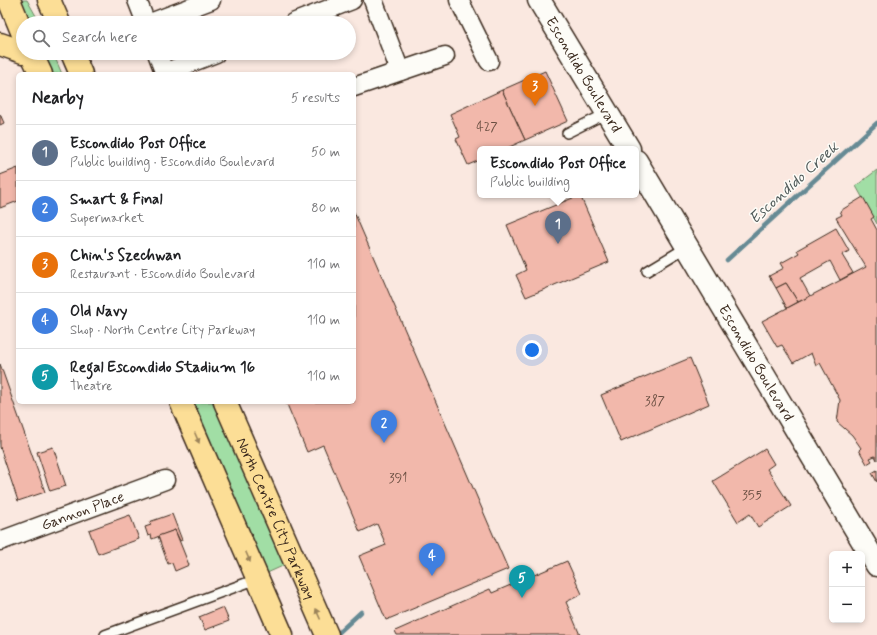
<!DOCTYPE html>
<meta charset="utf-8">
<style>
body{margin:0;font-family:Mynerve,sans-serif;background:#f6f6f6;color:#202124}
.controls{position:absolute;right:12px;bottom:12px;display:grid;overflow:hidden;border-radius:6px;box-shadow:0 2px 6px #0003}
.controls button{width:36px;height:36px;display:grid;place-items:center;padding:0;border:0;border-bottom:1px solid #e0e0e0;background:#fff;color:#202124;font:20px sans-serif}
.you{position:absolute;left:532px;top:350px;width:14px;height:14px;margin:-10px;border:3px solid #fff;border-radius:50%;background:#1a73e8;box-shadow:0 0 0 6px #1a73e833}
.badge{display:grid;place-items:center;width:26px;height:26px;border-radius:50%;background:#1a73e8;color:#fff;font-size:13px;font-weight:700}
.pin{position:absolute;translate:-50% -33px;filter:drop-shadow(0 1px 2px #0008)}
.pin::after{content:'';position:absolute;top:21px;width:14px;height:12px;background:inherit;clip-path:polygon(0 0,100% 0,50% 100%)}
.popup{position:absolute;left:477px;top:146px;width:162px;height:52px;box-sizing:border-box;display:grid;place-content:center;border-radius:6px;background:#fff;filter:drop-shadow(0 1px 3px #0005);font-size:13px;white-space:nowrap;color:#757577}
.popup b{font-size:15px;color:#202124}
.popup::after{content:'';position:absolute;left:50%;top:100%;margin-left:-8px;border:8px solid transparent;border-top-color:#fff}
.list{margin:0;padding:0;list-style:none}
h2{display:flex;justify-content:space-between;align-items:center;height:52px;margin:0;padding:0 16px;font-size:17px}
h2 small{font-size:13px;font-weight:400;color:#757577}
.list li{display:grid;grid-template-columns:26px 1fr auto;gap:12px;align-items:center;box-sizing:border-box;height:56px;padding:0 16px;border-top:1px solid #e0e0e0}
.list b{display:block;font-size:15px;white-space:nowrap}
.list p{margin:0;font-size:13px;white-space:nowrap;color:#757577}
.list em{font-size:13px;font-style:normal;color:#757577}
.icon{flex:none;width:22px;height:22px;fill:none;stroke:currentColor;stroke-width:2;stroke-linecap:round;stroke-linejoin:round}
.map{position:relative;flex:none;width:877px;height:635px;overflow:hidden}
.search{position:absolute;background:#fff;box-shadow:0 2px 6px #0003;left:16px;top:16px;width:340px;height:44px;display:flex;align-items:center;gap:10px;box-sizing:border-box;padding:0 14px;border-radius:22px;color:#757577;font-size:15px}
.panel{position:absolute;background:#fff;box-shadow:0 2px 6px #0003;left:16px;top:72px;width:340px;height:332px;border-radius:6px}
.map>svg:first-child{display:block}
.green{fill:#a1dea5;stroke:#6e8462}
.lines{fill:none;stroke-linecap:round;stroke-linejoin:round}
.stream{stroke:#668a94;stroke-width:4.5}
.building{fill:#f2b8ab;stroke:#3b2a1e}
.lane-casing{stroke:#3b2a1e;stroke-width:12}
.street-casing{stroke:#3b2a1e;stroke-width:21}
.secondary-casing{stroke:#3b2a1e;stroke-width:25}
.highway-casing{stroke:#3b2a1e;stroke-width:25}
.lane{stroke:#fdfcf7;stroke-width:9}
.street{stroke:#fdfcf7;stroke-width:18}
.secondary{stroke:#fdfcf7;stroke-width:22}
.highway{stroke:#fcde96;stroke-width:22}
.oneway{fill:#9c845a}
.labels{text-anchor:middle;stroke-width:3;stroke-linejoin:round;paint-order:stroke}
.number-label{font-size:13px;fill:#694e41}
.street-label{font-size:15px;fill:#3b2a1e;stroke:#fdfcf7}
.water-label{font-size:16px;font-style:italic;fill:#505a59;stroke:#fdfcf7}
</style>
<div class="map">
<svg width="877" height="635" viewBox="0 0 877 635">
<rect width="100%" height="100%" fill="#fae8e0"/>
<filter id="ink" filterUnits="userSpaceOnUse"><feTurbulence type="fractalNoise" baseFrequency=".025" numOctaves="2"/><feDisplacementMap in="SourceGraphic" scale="8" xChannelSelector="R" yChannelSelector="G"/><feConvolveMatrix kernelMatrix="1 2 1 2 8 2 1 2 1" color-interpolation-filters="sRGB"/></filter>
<g filter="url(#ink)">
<g class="green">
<polygon points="20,0 27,0 40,23 30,23"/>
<polygon points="43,53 53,53 62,74 52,74"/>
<polygon points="877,170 877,224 856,186"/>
<polygon points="190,402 216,402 287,564 265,574"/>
</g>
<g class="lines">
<g class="stream">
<polyline points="727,260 877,123"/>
<polyline points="336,635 361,612"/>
</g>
</g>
<g class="building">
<polygon points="545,71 568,121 525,140 502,90"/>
<polygon points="502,90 525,140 505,149 480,149 480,160 468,165 456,139 460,137 450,114"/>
<polygon points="0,114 4,123 0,125"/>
<polygon points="18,168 18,201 0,208 0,175"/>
<polygon points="580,195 609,262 526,297 516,275 526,270 507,225"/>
<polygon points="863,197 874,217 871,219 877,230 877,460 875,456 870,458 872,461 867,464 859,450 861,448 852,435 837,422 840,400 820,363 816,366 811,353 793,363 782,345 777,347 762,321 866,267 836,218 842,215 840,211"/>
<polygon points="354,212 508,569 386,620 359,556 386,545 377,524 360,532 323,445 307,452 286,402 354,402"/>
<polygon points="836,228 849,251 842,255 853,273 840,280 830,261 800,278 810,296 798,302 786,283 776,288 769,276 784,268 781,263 799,253 797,250"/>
<polygon points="786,283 798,302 787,308 776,288"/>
<polygon points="690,358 709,404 621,442 601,395"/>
<polygon points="0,364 45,492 18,501 0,447"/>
<polygon points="53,447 66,486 50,491 37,452"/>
<polygon points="765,449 774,464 767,469 791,506 758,527 750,514 738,522 713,481"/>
<polygon points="877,470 877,482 872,473"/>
<polygon points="172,514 182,540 180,541 175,530 152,539 151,535 148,536 145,527 151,525 149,522"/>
<polygon points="130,515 139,539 98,554 89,530"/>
<polygon points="175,530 189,565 175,571 172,563 168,564 158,536"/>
<polygon points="567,561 582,594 566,602 580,635 397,635 395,631 490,589 492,593"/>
<polygon points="223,607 229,621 205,630 199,617"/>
</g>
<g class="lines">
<defs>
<g id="lane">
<polyline points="567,133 607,113"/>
<polyline points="647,271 687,247"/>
<polyline points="105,635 257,579"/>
</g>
<g id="street">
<polyline points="137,0 146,23"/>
<polyline points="373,0 400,71"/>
<polyline points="459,0 489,61"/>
<polyline points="150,23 211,0"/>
<polyline points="293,23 352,0"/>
<polyline points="157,53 165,74"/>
<polyline points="164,73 216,53"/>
<polyline points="354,87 445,56"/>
<path id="s1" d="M0 541 165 480"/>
</g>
<g id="secondary">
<path id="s2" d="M539 0 629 149"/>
<path id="s3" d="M636 161 877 565"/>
</g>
<g id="highway">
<polyline points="9,0 23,34"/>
<polyline points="49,0 59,23"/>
<polyline points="0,44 23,52"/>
<polyline points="31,53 41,74"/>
<polyline points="72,53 81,74"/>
<polyline points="181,402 282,635"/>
<path id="s4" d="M225 402 327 635"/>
</g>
</defs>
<use href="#lane" class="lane-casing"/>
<use href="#street" class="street-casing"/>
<use href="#secondary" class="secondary-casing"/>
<use href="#highway" class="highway-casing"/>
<use href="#lane" class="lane"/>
<use href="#street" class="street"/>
<use href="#secondary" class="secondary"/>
<use href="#highway" class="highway"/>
</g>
<defs><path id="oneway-solid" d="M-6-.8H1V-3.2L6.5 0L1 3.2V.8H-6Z"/></defs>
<g class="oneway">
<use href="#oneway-solid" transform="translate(197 438) rotate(67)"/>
<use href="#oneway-solid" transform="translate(248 557) rotate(67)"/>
<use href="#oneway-solid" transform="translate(318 614) rotate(-114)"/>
</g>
</g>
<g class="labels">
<g class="number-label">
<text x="487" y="131">427</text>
<text x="655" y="405">387</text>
<text x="398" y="482">391</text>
<text x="752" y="499">355</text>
</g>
<g class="street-label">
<text dy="5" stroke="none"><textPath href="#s2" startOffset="87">Escondido Boulevard</textPath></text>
<text dy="5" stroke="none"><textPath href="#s3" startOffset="235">Escondido Boulevard</textPath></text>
<text dy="5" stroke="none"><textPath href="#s1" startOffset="88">Gannon Place</textPath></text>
<text dy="5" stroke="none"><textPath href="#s4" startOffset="127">North Centre City Parkway</textPath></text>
</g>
<g class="water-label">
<text transform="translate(793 182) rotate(-42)" y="6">Escondido Creek</text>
</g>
</g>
</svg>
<div class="controls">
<button>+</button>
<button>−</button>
</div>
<div class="you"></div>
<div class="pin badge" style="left:558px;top:244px;background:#5c6f8a">1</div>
<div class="popup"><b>Escondido Post Office</b>Public building</div>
<div class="pin badge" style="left:384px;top:443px;background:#3f7fe0">2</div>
<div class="pin badge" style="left:535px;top:106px;background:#e8710a">3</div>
<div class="pin badge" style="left:432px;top:576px;background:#3f7fe0">4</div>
<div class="pin badge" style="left:522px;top:598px;background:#0f9aa8">5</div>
<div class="search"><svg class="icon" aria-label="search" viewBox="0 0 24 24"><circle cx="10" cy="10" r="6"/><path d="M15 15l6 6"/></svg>Search here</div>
<section class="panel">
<h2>Nearby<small>5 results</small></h2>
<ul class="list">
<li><span class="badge" style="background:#5c6f8a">1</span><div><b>Escondido Post Office</b><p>Public building · Escondido Boulevard</p></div><em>50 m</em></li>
<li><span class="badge" style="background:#3f7fe0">2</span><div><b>Smart &amp; Final</b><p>Supermarket</p></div><em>80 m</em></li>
<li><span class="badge" style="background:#e8710a">3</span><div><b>Chin's Szechwan</b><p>Restaurant · Escondido Boulevard</p></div><em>110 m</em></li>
<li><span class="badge" style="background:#3f7fe0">4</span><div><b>Old Navy</b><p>Shop · North Centre City Parkway</p></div><em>110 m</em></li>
<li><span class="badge" style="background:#0f9aa8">5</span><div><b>Regal Escondido Stadium 16</b><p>Theatre</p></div><em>110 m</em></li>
</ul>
</section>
</div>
